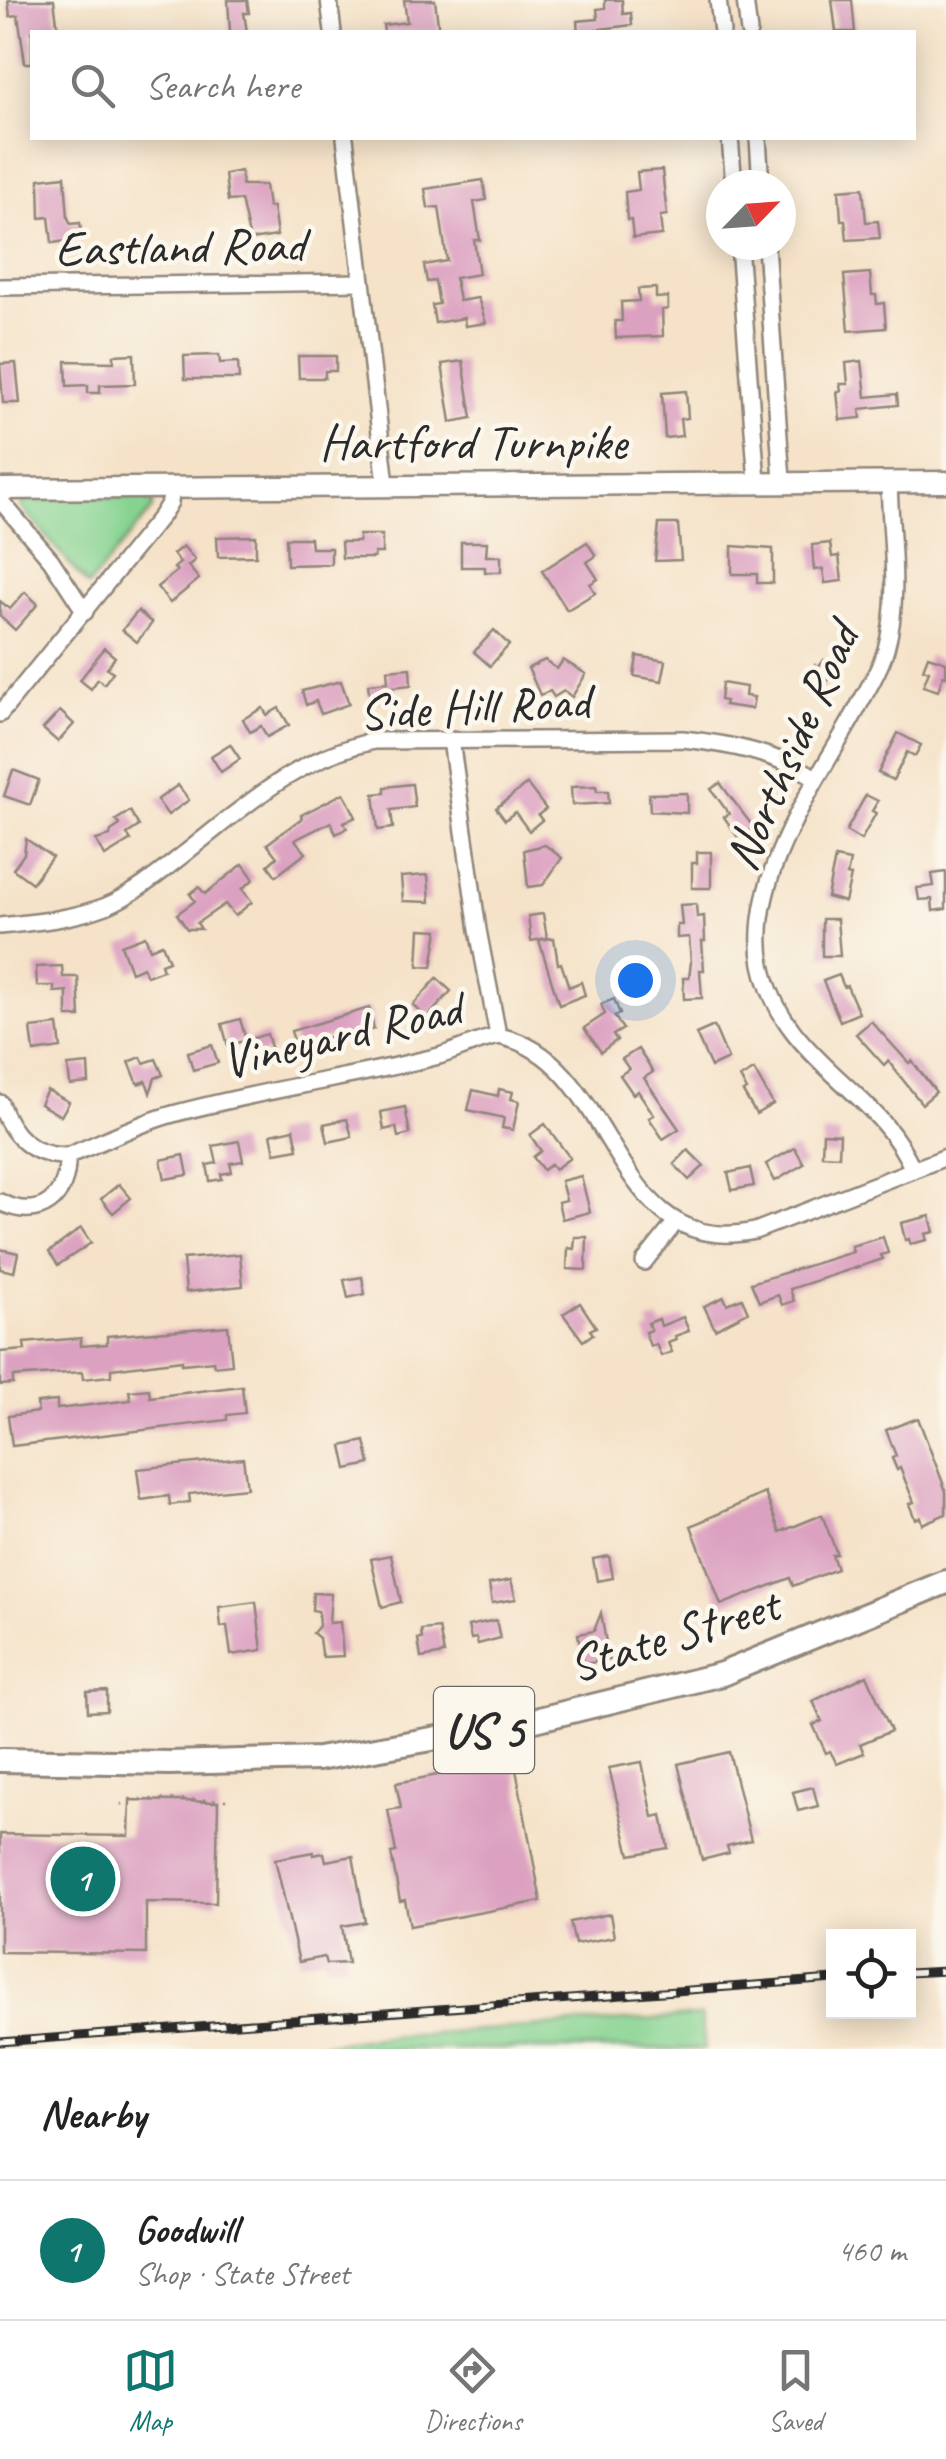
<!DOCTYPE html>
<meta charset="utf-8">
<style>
body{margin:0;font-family:Caveat,sans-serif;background:#f2f2f2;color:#222}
.controls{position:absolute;right:30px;bottom:30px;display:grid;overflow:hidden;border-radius:0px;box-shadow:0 5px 25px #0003}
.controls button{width:90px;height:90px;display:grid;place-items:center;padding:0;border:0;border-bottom:2px solid #e0e0e0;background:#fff;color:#222;font:50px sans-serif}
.compass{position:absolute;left:706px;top:170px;width:90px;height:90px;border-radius:50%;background:#fff;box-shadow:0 5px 25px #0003;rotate:65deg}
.you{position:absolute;left:635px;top:980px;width:35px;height:35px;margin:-25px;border:8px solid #fff;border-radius:50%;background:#1a73e8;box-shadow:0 0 0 15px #1a73e833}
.badge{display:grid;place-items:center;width:65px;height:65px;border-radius:50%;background:#0f766e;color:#fff;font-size:32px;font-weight:700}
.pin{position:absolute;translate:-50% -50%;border:5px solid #fff;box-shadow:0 2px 10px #0006}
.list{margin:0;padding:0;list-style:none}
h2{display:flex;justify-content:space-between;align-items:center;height:130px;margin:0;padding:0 40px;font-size:42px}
h2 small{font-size:32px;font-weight:400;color:#767676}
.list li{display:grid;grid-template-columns:65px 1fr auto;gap:30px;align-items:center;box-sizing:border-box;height:140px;padding:0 40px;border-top:2px solid #e0e0e0}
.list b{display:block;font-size:38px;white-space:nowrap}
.list p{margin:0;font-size:32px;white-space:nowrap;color:#767676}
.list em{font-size:32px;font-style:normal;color:#767676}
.icon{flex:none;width:55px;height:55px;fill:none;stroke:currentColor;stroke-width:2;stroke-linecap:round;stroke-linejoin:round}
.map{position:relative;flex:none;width:946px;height:2049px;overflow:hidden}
.search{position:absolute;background:#fff;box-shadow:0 5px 25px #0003;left:30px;right:30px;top:30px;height:110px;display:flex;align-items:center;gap:25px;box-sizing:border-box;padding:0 35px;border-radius:0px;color:#767676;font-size:38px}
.sheet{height:270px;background:#fff}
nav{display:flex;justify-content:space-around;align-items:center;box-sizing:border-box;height:140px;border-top:2px solid #e0e0e0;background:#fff;font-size:28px;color:#767676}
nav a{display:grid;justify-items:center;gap:5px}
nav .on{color:#0f766e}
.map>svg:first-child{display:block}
.green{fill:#86d391;stroke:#587f5e;stroke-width:2.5}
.building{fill:#dca1c1}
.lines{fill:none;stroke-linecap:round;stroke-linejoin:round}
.minor-casing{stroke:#90867a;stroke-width:20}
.secondary-casing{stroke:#90867a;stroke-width:25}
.primary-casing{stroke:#90867a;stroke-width:28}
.path{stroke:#90867a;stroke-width:2.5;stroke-dasharray:2.5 8;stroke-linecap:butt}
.minor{stroke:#fff;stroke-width:15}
.secondary{stroke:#fff;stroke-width:20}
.primary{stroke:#fff;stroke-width:22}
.rail-casing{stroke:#2b2b2b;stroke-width:9}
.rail{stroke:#fbf7ec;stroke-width:5;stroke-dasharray:15;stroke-linecap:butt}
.labels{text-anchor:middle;stroke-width:9;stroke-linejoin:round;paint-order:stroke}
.shield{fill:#fbf7ec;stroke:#696865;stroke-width:2.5}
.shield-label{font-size:48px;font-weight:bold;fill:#2b2b2b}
.street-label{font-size:50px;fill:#2b2b2b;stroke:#fbf7ec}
</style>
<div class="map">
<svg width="946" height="2049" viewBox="0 0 946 2049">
<rect width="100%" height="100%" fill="#fbf7ec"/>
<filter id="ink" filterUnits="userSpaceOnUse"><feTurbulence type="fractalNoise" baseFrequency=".01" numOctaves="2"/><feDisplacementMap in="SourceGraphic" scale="20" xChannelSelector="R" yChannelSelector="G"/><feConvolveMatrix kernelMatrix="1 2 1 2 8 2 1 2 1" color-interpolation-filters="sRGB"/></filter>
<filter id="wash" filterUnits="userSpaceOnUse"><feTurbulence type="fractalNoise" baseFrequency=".0048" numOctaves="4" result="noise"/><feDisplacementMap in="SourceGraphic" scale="40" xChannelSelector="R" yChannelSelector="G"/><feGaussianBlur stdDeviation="2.25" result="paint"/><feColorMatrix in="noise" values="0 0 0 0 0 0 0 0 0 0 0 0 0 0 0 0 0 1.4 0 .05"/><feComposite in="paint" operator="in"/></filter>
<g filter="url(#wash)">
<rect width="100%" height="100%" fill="#f5e2c8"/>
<g class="green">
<polygon points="138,496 153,501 152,509 88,586 21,506 26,499"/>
<polygon points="701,2016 705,2049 282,2049 386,2036"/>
</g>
<g id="blocks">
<g class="building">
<polygon points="8,0 54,0 58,30 32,32 32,63 25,63 18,15 10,16"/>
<polygon points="228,0 247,0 249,13 244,13 247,32 230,32"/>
<polygon points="404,0 435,0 439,32 384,32 383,25 407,22"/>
<polygon points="605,0 622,0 623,14 631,13 632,25 578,32 577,21 598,19 597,9 605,8"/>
<polygon points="832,0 852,0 855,32 836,32"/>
<polygon points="662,170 667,215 660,216 662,235 633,238 631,220 627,220 625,192 639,190 637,172"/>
<polygon points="241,171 242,185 265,185 268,207 273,207 277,236 250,240 241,200 228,201 225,174"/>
<polygon points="65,176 68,218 71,224 80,223 82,239 52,243 49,217 40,218 39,179"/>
<polygon points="483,180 486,200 474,202 480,240 474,240 479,274 455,278 459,301 478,298 486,323 465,326 464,318 435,323 432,305 439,304 435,281 427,282 424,265 447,261 439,207 428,208 425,189"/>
<polygon points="863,188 866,222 878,221 880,238 847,240 845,220 841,220 839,190"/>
<polygon points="870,273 872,295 876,295 877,304 884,303 886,328 849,331 844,275"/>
<polygon points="656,288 656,298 668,297 668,309 662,310 663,336 616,338 615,321 622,321 621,302 639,301 638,289"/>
<polygon points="134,354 135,384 100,385 100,393 88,393 88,385 67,386 66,361 114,362 114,355"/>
<polygon points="219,355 220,363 238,362 239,379 185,379 184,356"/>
<polygon points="298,356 336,356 336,371 325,371 325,378 299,378"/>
<polygon points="463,361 472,418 451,422 442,364"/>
<polygon points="862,361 866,397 897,394 898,405 860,409 861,418 840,420 837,392 841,391 840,384 848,384 846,363"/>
<polygon points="16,363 20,403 3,403 0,364"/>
<polygon points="686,391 688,418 680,419 682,436 665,438 662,393"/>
<polygon points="659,524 678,524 681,560 655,561"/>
<polygon points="359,535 382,535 382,553 374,553 374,558 342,558 341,542 359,542"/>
<polygon points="256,536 256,556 218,557 217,537"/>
<polygon points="286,538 310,538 311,548 331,548 331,564 287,565"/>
<polygon points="461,542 487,542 486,556 501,556 501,572 485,572 485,567 461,567"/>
<polygon points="587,542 596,556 587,562 598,579 590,584 595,593 567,610 542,571"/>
<polygon points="830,543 832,557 839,556 842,581 825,583 823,569 814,570 812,545"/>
<polygon points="183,546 195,560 188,566 199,579 170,603 157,587 177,571 174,568 180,563 173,554"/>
<polygon points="732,546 773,549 773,583 757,583 757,574 732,574"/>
<polygon points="25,592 38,604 15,630 0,616 0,601 10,609"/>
<polygon points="138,611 152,623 137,642 122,630"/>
<polygon points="494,630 509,645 490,666 474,652"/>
<polygon points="104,648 115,657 107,668 113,672 104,684 98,679 91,689 80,680"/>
<polygon points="637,656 666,661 662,681 634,676"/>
<polygon points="928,656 946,662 946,676 943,675 938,691 923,686 929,671 923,669"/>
<polygon points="545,660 557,669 563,660 586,674 572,697 564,691 554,697 550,691 540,695 528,668"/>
<polygon points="824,660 835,669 820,691 804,680 815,665 818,668"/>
<polygon points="410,668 411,685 393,687 394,699 370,701 368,684 388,682 387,670"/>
<polygon points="341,681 349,704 321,714 316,701 306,705 302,691"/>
<polygon points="722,683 746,687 745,696 754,697 752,709 724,705 725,701 720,700"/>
<polygon points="263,708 267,715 279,708 289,725 267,737 261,726 250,732 243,719"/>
<polygon points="60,711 74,724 58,742 43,729"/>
<polygon points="898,733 921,745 915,756 907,752 893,780 878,773"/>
<polygon points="230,744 240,759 221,772 211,756"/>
<polygon points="13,770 39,780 30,805 4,796"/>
<polygon points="720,783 754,828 745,834 737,836 724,817 729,814 711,789"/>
<polygon points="412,784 415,807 391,810 393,828 378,830 374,794 385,793 385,787"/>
<polygon points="527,784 546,809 538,815 542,820 529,831 515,812 505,820 496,808"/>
<polygon points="178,785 189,800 168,815 157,800"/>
<polygon points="596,786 597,791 608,791 609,803 572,805 571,787"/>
<polygon points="344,793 356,817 344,822 347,828 336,834 331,822 295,840 306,853 276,876 268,865 277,857 267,844 302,818 301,815"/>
<polygon points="687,793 687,813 650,811 649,794"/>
<polygon points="866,795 878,801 872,811 876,813 861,840 846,831"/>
<polygon points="130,811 139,826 127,834 131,840 105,856 96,840 110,836 111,831 120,825 116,820"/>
<polygon points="26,839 52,857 32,883 13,869 24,854"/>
<polygon points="545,845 562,858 543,885 528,887 524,850"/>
<polygon points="697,852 711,852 711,888 692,888 692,863 697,863"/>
<polygon points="835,858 850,861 847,875 851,876 845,902 827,897"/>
<polygon points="243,864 254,879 242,889 252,902 235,916 225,904 197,923 201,929 187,929 177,914 195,901 190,894 199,887 205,894"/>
<polygon points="946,872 946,909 933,911 932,899 919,900 917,888 934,886 932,874"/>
<polygon points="428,875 430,902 403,901 401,877"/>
<polygon points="696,904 697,917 704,916 705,941 702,941 704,970 700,970 702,998 684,999 683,978 689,978 691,962 689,937 677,938 677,925 682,925 680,905"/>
<polygon points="543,914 547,938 531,941 528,916"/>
<polygon points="822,919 837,919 840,956 822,956"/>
<polygon points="420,929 438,930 432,967 418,966"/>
<polygon points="145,936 150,949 162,944 169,961 161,964 163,970 147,976 143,967 131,972 121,945"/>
<polygon points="554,938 558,964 561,963 569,987 581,982 585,995 559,1005 539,940"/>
<polygon points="62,966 63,977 78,977 80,1017 67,1017 67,991 54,992 54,986 37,986 36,967"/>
<polygon points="839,975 844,987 847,986 859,1013 840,1021 823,981"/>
<polygon points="437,978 451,991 427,1018 413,1005"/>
<polygon points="614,999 620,1014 614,1016 623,1029 613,1035 617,1040 601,1052 584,1028 605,1014 601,1004"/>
<polygon points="369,1008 374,1029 341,1038 340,1034 296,1047 291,1031"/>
<polygon points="240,1019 246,1040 228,1046 222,1024"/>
<polygon points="871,1021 909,1063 912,1061 936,1092 922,1104 888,1061 884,1065 856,1034"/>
<polygon points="58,1025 61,1048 34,1052 31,1028"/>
<polygon points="714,1026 728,1059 711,1067 696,1034"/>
<polygon points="267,1034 272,1051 248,1058 243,1041"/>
<polygon points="212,1045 218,1063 193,1070 188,1052"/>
<polygon points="638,1049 653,1072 644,1078 679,1129 663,1139 649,1118 654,1115 638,1091 633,1094 620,1075 629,1069 622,1059"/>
<polygon points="141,1057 144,1063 156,1059 163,1075 155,1078 150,1093 146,1081 138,1084 129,1062"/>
<polygon points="88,1064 89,1083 70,1085 68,1066"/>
<polygon points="754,1070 773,1104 756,1114 743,1092 747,1090 740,1078"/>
<polygon points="499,1089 513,1092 511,1099 519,1101 513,1130 502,1128 504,1118 468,1110 473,1090 498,1096"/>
<polygon points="47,1090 69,1102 61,1116 40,1104"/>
<polygon points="405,1107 410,1134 398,1137 396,1127 384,1130 381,1112"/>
<polygon points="347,1119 352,1137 328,1142 324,1124"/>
<polygon points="545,1124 570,1158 555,1169 551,1164 543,1170 533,1157 541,1151 530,1135"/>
<polygon points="294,1129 298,1149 275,1153 271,1134"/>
<polygon points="823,1133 840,1134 839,1156 822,1155"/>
<polygon points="239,1141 243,1161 230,1163 232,1172 221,1174 222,1179 210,1181 207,1165 217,1163 213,1146"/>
<polygon points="795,1148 804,1164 775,1181 766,1164"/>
<polygon points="688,1150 704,1166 689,1180 674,1164"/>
<polygon points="184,1155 188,1175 165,1179 161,1160"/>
<polygon points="750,1168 754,1186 732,1190 728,1173"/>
<polygon points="581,1176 590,1212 562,1219 558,1202 566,1200 561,1181"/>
<polygon points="119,1184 131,1198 113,1213 101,1199"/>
<polygon points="930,1216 934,1232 925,1234 927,1240 910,1244 909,1239 905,1240 901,1223"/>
<polygon points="81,1228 91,1243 58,1265 49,1252"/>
<polygon points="575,1237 587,1237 586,1270 567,1269 568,1248 574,1249"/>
<polygon points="883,1237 888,1253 881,1255 883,1259 790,1289 794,1301 782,1305 778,1295 759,1302 751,1283 853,1252 851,1246"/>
<polygon points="0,1249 18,1253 14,1272 0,1269"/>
<polygon points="240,1254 243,1286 186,1292 183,1259"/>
<polygon points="362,1277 365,1294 348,1298 344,1280"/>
<polygon points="724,1297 727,1304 742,1298 748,1312 715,1329 704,1306"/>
<polygon points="580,1303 596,1327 590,1330 593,1334 583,1341 563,1314"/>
<polygon points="683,1317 689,1331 675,1336 676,1340 668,1343 672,1352 661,1356 656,1344 650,1346 645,1332 651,1330 648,1323 659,1319 661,1326"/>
<polygon points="228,1326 232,1364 214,1366 213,1361 182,1364 182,1360 111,1369 111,1376 83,1379 82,1372 13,1377 13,1384 0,1385 0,1352 25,1350 24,1343 81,1338 81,1346 107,1344 107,1336"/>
<polygon points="242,1386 245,1413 227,1415 227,1420 12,1446 8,1416 38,1412 37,1403 57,1401 57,1409 131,1400 129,1391 149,1389 150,1397"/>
<polygon points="918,1418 946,1491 946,1514 922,1524 920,1517 915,1519 909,1504 914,1502 900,1468 897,1470 892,1458 896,1456 886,1430"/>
<polygon points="365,1441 370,1464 347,1469 342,1446"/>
<polygon points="243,1458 247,1488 189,1494 190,1502 170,1505 169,1496 141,1500 137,1469"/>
<polygon points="765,1493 780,1532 822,1515 837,1554 832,1555 837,1569 793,1586 790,1578 721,1605 691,1526"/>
<polygon points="391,1555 401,1602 382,1607 371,1559"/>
<polygon points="609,1556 613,1578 597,1581 593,1559"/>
<polygon points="511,1580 516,1599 492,1603 489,1584"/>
<polygon points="313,1593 331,1594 329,1623 340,1622 343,1656 323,1657 321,1653 319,1638 313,1633 319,1626 318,1611 312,1610"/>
<polygon points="256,1602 262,1650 231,1655 227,1626 221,1627 219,1607"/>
<polygon points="601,1613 609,1660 583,1664 578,1634 594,1631"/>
<polygon points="496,1620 500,1638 478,1644 476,1638 471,1639 468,1626"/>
<polygon points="439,1628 444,1654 421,1658 418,1639 422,1639 421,1630"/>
<polygon points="867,1675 891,1731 860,1744 864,1753 837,1764 830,1751 826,1753 813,1725 822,1721 813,1701"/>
<polygon points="107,1691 107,1711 88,1712 87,1692"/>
<polygon points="729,1752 751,1840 727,1846 729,1853 702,1860 678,1764"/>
<polygon points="514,1759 541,1901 410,1926 405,1900 400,1901 391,1853 396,1852 388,1810 401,1808 396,1783 438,1775 442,1763 450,1771"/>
<polygon points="642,1762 653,1817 662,1815 668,1848 630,1855 609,1768"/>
<polygon points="813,1787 818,1806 798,1811 793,1792"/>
<polygon points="130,1800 218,1802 216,1903 146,1902 146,1954 0,1952 0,1834 129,1836"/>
<polygon points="313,1852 313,1855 324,1853 326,1861 353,1856 365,1922 342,1926 348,1963 326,1964 324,1957 299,1962 275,1859"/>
<polygon points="610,1914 614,1937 575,1944 570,1922"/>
</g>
</g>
</g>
<g filter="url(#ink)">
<use href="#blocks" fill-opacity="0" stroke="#90867a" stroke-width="2.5"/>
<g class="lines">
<defs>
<g id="minor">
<polyline points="329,0 333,32"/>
<polyline points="718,0 722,32"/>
<polyline points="745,0 749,32"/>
<polyline points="345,138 386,484"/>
<polyline points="730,138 734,185"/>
<polyline points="758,138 761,185"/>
<polyline points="739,245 757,482"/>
<polyline points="766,245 782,481"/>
<polyline points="0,287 362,282"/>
<path d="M889 481C890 534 901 597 886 649 880 671 866 691 856 711 817 782 746 879 762 964 781 1061 880 1089 913 1170"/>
<polyline points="0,500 51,560 85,612"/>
<polyline points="0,714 162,515 170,502 172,487"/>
<polyline points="451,740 478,930 498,1035"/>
<path d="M0 926C36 922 72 919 106 906 135 894 160 873 184 854 245 806 296 758 374 741L683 739C729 744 776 753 816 778"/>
<path d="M0 1103C11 1135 32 1157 67 1156 103 1142 136 1124 173 1114 261 1090 351 1078 439 1056 454 1052 492 1034 503 1037 619 1064 610 1262 755 1231L946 1157"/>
<path d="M0 1202C40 1222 69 1198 67 1156"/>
<polyline points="644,1262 675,1223"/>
</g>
<polyline id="secondary" points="0,489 946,482"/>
<polyline id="primary" points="0,1760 170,1763 318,1759 523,1723 722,1674 946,1582"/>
</defs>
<use href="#minor" class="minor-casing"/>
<use href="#secondary" class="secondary-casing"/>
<use href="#primary" class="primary-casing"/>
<polyline class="path" points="121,1805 128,1799 228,1800"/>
<use href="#minor" class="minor"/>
<use href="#secondary" class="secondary"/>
<use href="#primary" class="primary"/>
<defs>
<g id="rail">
<polyline points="908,1973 946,1971"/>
<polyline points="0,2042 834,1979"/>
</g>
</defs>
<use href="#rail" class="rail-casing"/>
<use href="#rail" class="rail"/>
</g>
</g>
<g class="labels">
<rect class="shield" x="434" y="1687" width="100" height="86" rx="8"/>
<g class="shield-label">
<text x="484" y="1747">US 5</text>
</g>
<g class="street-label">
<text transform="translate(180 245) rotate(-1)" y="18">Eastland Road</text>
<text x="473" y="459">Hartford Turnpike</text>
<text transform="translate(474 705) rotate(-3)" y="18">Side Hill Road</text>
<text transform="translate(790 746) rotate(-66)" y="18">Northside Road</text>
<text transform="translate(341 1033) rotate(-13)" y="18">Vineyard Road</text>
<text transform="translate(673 1633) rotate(-17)" y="18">State Street</text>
</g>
</g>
</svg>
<div class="controls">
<button><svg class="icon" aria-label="locate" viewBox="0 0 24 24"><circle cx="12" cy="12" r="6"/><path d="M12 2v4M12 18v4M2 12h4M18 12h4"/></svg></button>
</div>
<svg class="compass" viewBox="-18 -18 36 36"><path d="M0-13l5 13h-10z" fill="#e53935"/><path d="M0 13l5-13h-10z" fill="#767676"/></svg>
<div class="you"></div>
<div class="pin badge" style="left:83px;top:1879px">1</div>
<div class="search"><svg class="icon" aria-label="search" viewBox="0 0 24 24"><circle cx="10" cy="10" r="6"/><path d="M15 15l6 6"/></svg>Search here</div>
</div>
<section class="sheet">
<h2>Nearby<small></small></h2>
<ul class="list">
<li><span class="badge">1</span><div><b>Goodwill</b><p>Shop · State Street</p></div><em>460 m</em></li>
</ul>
</section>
<nav>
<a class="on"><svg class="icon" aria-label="map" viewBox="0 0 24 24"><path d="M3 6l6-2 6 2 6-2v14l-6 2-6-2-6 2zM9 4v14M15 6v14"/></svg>Map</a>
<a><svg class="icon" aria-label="directions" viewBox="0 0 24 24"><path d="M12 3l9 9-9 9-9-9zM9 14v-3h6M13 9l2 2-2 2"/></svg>Directions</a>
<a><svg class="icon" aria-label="saved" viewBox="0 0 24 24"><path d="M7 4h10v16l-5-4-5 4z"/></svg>Saved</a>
</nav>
